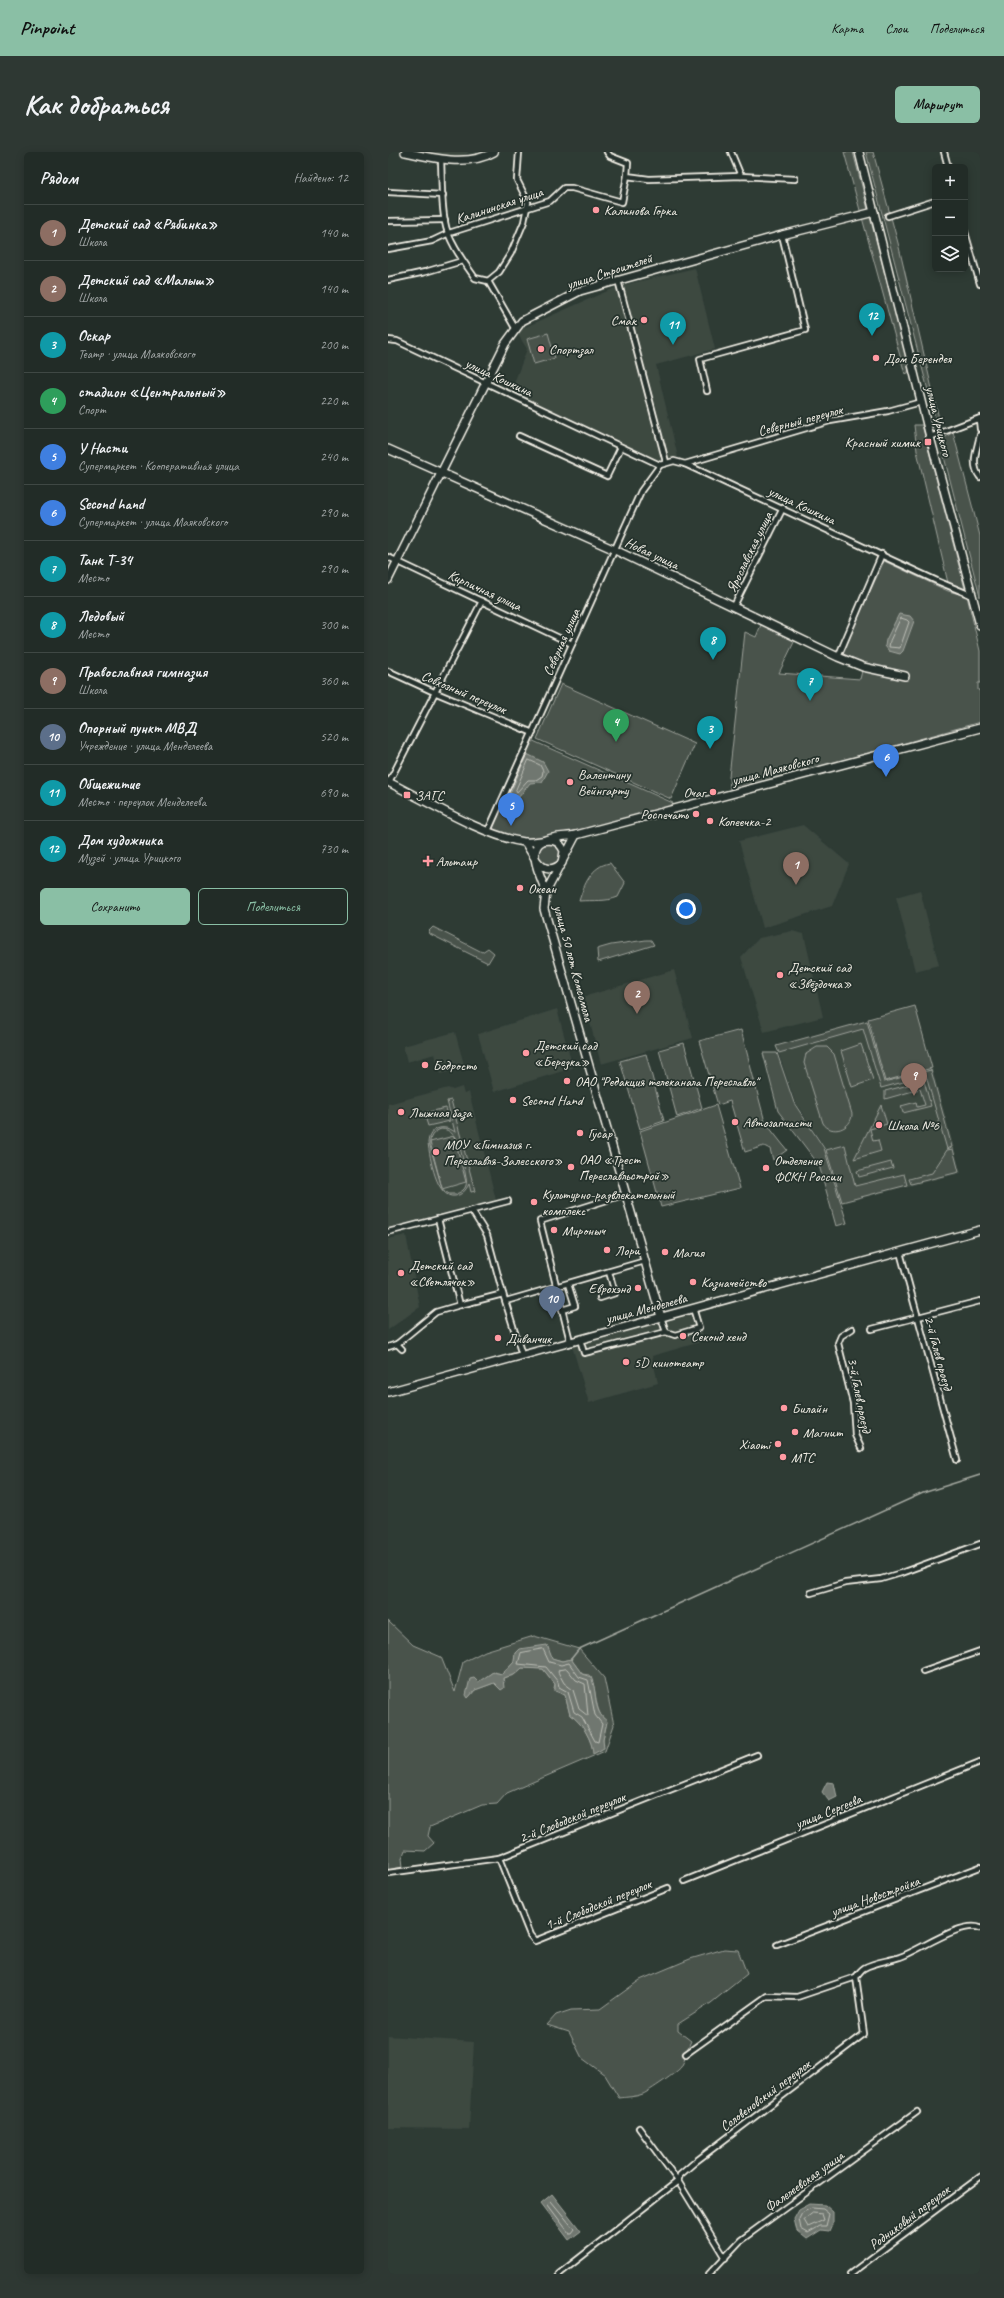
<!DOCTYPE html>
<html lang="ru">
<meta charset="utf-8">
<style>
body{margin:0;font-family:Caveat,sans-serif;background:#2e3833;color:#f1f3f6}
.controls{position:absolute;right:12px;top:12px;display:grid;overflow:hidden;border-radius:6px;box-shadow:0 2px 10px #0003}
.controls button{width:36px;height:36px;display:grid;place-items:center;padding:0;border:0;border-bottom:1px solid #3f4844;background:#222c27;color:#f1f3f6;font:20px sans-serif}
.you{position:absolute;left:298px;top:757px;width:14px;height:14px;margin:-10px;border:3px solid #fff;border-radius:50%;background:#1a73e8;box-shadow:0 0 0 6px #1a73e833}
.badge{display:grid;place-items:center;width:26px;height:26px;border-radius:50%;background:#8abfa5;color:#fff;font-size:13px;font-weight:700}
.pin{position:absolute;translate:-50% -33px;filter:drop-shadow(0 1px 2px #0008)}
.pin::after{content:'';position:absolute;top:21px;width:14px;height:12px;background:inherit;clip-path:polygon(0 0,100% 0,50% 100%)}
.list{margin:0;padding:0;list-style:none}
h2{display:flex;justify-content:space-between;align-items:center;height:52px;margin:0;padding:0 16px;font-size:17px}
h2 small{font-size:13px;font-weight:400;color:#a2a7a7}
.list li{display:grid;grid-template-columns:26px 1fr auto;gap:12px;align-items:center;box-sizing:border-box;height:56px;padding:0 16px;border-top:1px solid #3f4844}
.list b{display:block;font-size:15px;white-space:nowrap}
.list p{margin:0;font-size:13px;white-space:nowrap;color:#a2a7a7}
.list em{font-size:13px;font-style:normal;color:#a2a7a7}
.actions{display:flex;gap:8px;padding:12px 16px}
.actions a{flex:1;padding:9px 0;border:1px solid #8abfa5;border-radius:6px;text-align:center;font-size:14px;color:#8abfa5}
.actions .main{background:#8abfa5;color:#111}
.icon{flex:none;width:22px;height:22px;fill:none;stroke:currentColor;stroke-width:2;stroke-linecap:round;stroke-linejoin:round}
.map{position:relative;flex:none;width:592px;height:2122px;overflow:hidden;border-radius:6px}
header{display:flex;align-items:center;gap:24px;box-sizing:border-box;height:56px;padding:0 20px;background:#8abfa5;color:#111}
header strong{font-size:19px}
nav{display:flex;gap:22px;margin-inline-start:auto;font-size:14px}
.intro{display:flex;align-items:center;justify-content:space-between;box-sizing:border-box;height:96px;padding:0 24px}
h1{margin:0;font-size:28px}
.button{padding:10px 18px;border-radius:6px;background:#8abfa5;color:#111;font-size:14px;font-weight:700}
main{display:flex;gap:24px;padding:0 24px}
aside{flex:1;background:#222c27;border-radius:6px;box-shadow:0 2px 10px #0003}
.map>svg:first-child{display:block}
.built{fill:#3c4841}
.green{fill:#48524c;stroke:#9ea29a;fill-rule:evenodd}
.water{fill:#6f7770;stroke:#a4a8a0}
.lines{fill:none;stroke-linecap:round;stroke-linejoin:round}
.shore{stroke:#bfc0b8;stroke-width:1}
.stream{stroke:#a4a8a0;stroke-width:1.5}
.street-casing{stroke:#f4f1e8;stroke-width:8}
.secondary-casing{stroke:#f4f1e8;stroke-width:10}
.primary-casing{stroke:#f4f1e8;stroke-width:10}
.street{stroke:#26332d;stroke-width:4.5}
.secondary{stroke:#26332d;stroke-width:7}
.primary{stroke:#26332d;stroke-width:7}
.poi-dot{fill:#ff9aa2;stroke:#26332d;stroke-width:1.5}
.labels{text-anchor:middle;stroke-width:3.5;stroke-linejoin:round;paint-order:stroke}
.street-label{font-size:14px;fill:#f4f1e8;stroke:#26332d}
.poi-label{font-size:14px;fill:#f4f1e8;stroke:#26332d;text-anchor:start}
</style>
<header>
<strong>Pinpoint</strong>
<nav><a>Карта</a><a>Слои</a><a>Поделиться</a></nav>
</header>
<div class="intro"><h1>Как добраться</h1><a class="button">Маршрут</a></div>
<main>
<aside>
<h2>Рядом<small>Найдено: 12</small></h2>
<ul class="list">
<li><span class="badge" style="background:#8d6e63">1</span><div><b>Детский сад «Рябинка»</b><p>Школа</p></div><em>140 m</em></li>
<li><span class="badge" style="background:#8d6e63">2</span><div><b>Детский сад «Малыш»</b><p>Школа</p></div><em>140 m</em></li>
<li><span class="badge" style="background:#0f9aa8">3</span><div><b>Оскар</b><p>Театр · улица Маяковского</p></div><em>200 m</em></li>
<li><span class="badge" style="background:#2e9e5b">4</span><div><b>стадион «Центральный»</b><p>Спорт</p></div><em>220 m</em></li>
<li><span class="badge" style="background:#3f7fe0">5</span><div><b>У Насти</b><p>Супермаркет · Кооперативная улица</p></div><em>240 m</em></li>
<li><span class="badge" style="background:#3f7fe0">6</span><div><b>Second hand</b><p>Супермаркет · улица Маяковского</p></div><em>290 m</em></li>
<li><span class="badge" style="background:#0f9aa8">7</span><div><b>Танк Т-34</b><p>Место</p></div><em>290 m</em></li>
<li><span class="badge" style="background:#0f9aa8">8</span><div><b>Ледовый</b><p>Место</p></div><em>300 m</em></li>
<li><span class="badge" style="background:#8d6e63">9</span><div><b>Православная гимназия</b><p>Школа</p></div><em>360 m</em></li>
<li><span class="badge" style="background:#5c6f8a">10</span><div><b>Опорный пункт МВД</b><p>Учреждение · улица Менделеева</p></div><em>520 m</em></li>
<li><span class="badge" style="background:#0f9aa8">11</span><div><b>Общежитие</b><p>Место · переулок Менделеева</p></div><em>690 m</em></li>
<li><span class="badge" style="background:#0f9aa8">12</span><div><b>Дом художника</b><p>Музей · улица Урицкого</p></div><em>730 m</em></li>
</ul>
<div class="actions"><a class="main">Сохранить</a><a>Поделиться</a></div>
</aside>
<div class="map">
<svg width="592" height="2122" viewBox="0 0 592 2122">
<rect width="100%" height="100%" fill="#2e3b34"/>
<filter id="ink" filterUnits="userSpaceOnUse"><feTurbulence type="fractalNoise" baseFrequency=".025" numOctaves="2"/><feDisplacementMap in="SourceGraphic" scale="8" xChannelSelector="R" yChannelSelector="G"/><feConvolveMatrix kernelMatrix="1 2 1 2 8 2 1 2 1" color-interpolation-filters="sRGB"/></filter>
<g filter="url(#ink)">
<g class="built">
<polygon points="38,0 81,0 75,4 53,5"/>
<polygon points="307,116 327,197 268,213 290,305 270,310 123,239 139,197 128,179 231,134"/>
<polygon points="415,673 461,712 444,754 375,776 351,689"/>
<polygon points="532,738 551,813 527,819 508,745"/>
<polygon points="404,779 416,782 435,865 376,880 353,805 371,786"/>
<polygon points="286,818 305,886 213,912 195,845"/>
<polygon points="527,854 573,1021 454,1051 437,996 407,950 388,894"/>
<polygon points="169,857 185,916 106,940 90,882"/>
<polygon points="67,880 77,916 52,922 47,902 19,910 15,894"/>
<polygon points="74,935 76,942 81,940 108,1048 0,1076 0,952 60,936 65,938"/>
<polygon points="18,1083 32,1155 0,1178 0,1087"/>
<polygon points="309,1161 316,1189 264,1204 270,1231 201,1251 184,1194"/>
<polygon points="0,1884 86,1890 81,1977 0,1976"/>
</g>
<g class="green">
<polygon points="456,0 465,0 521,215 520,221 517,222"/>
<polygon points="478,0 485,0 510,91 552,271 549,273"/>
<polygon points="160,181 167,206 146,212 139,187"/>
<polygon points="526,273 534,273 577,437 560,431 529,299"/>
<polygon points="565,280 592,384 592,445 552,289"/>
<polygon points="496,409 560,439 579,444 592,499 592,531 590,531 590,538 592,539 592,570 345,639 342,637 341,625 357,480 368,485 375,468 409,484 391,521 472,527 475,515 452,504"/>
<polygon points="173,532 307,592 283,647 149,587"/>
<polygon points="143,588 285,651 282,656 188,681 137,688 103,678"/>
<polygon points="156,689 169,690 175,705 163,716 150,711 148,699"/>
<path d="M222 711 237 731 230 745C218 750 205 748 191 749 196 733 203 714 222 711Z"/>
<polygon points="45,775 94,800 100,796 106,801 100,811 42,782 41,779"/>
<polygon points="258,788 263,788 266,793 210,810 209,797 223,793"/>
<polygon points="527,854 544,916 497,929 480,867"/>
<polygon points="479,869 496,930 543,918 564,995 559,997 538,924 493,936 475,877 391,901 388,894"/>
<polygon points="353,878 377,970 399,998 385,1008 382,997 376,994 357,1000 342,949 330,953 311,889"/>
<polygon points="296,891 314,956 289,965 271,898"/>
<polygon points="473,892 485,928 464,935 453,899"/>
<path d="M429 895H439L446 902 464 962C464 977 443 984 435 971L416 911 418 902Z"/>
<polygon points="375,901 389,901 406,951 436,996 459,1071 448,1074 431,1013 390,959"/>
<polygon points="258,902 276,969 252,977 232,909"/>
<polygon points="536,929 543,954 515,961 513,954 528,950 529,955 537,953 532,937 497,947 497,939"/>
<path d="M63 948 87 1039 83 1040 81 1032C78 1038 74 1043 67 1044 48 1047 42 1005 40 991 41 975 56 972 67 980L59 949ZM53 977C73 977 75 1011 78 1026 80 1034 76 1040 67 1042H61L54 1037 78 1030 66 984 42 990 54 1036 42 994C41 985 45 980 53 977Z"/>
<polygon points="328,953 352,1036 273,1055 252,979"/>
<polygon points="493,953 499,972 482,977 485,989 490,988 493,999 466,1007"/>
<polygon points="58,956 62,969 40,974 36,961"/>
<polygon points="457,993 467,1034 516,1022 519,1033 454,1050 438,998"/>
<polygon points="565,997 571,1020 523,1032 521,1027 544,1021 559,998"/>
<polygon points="503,1010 505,1016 471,1025 469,1019"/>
<path d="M0 1469 25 1493 53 1505 67 1540 75 1510 97 1499 146 1484 191 1497 216 1526 226 1573 217 1599 119 1641 109 1652 94 1653 42 1675 40 1684 46 1691 37 1699 17 1698 14 1706 15 1715 0 1718ZM160 1495 163 1506 174 1509 183 1507 194 1522 201 1523C211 1538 204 1558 219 1570L215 1588 216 1593 205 1598C202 1585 193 1569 182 1563L177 1543 166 1536 167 1532 155 1517 134 1516 126 1523 115 1526 116 1531H106L87 1538 80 1546 88 1530 90 1531 105 1520 114 1522 126 1509 127 1501Z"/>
<path d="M336 1797 350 1798 359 1822 323 1851 290 1872V1879L303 1889C298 1897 298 1908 293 1915 291 1919 260 1940 255 1942 248 1945 238 1945 231 1946L217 1923 194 1906 181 1880 159 1873 168 1863 183 1858 212 1857 252 1828 302 1807Z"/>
</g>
<g class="water">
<polygon points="511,462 522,464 526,469 515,499 512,502 501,499 497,494 498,488"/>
<polygon points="139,602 155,610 160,619 154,630 142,631 131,645 122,644 122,642"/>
<path d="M159 1493 164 1506 174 1509 183 1507 194 1522 203 1525C210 1540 204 1559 219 1569L215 1588 216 1596 205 1602C205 1589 193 1569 182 1563L177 1543 167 1539V1532L155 1517 134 1516 126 1523 115 1526 116 1536 113 1538 106 1531 87 1538 80 1546 78 1543 82 1527 86 1526 90 1530 105 1520 114 1522 126 1509 127 1501 131 1497Z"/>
<polygon points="439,1630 446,1631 449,1645 441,1649 434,1640"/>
<polygon points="164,2042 193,2079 181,2088 153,2051"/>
<polygon points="422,2052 437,2053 445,2060 445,2070 441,2079 433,2078 419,2087 409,2079 406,2067 411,2058"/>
</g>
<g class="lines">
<g class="shore">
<polygon points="513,466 519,468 521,470 512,496 501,495 502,489"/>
<polygon points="141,608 152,613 155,619 154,624 148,628 140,628 129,640 128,638"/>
<polygon points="155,1497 161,1510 173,1513 181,1511 191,1525 200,1528 207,1563 214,1572 210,1590 207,1589 194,1565 186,1560 180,1540 171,1535 170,1530 158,1515 130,1512 133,1501"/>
<polygon points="179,1517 188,1528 197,1532 200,1564 191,1557 185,1538 176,1531 170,1520 171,1518"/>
<polygon points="163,2049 186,2077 183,2081 181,2081 160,2053"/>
<polygon points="424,2056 435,2057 441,2062 438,2074 432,2074 420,2081 413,2077 411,2067 414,2061"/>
<polygon points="425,2061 434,2062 436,2068 420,2075 416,2068"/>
</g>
<polyline class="stream" points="183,1507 191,1497 535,1341 592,1323"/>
<defs>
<g id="street">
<polyline points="219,0 222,4 240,11 239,24 261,27 353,24 407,27"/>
<polyline points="343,0 353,24"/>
<polyline points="556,0 560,15"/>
<path d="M53 8C54 28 53 50 57 70 60 89 76 110 87 126L100 129 127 176"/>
<polyline points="0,40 55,43"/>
<polyline points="500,64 547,49"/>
<polyline points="0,69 57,68"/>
<polyline points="577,80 592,132"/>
<polyline points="0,97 44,89 61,81 162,49 176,36 184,36 234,50 239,24"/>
<polyline points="0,128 37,120 74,109"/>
<polyline points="230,128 278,310"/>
<polyline points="100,129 111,120 123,101 136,70 140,50 129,28 131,0"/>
<polyline points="0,188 9,189 272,313 286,309 297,312 549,429 585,444"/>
<polyline points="319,239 312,207 417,178 394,83"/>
<polyline points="591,267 592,277"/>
<path d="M592 283C589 298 582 312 592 325"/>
<polyline points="131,284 219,324 233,295"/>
<polyline points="542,285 592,266"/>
<polyline points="297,312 442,269 500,259 533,250"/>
<polyline points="0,405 184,492"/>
<polyline points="346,454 395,356"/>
<polyline points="450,505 494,402"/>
<polyline points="0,519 46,540 145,581"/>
<polyline points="1,630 94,449"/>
<polyline points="100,679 253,339 272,313"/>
<polyline points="50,1067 72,1153 115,1142 99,1083 84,1059"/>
<polyline points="0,1080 120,1049"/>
<polyline points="512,1100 569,1308"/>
<polyline points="115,1142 134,1203"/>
<polyline points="212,1146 227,1141 221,1120"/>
<polyline points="118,1149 257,1109"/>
<polyline points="174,1158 187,1154 180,1132"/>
<polyline points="273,1165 278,1180"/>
<polyline points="464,1177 453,1184 450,1191 465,1251 467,1283 473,1296"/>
<polyline points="484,1177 592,1149"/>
<polyline points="192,1187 196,1201 278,1180 287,1183 311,1176 305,1156"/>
<polyline points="182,1189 152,1069 238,1042"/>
<polyline points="9,1192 14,1197"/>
<polyline points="0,1195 9,1192 48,1160 72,1153"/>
<polyline points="423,1441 457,1431 493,1427 513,1421 592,1392"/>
<polyline points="535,1519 592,1499"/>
<polyline points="111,1706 142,1783 147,1789 280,1736"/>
<polyline points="0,1721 111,1706 369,1603"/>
<polyline points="296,1729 592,1610"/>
<polyline points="389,1793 592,1715"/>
<path d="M468 1825C470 1822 473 1818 476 1816 486 1810 501 1809 512 1805 530 1799 574 1768 592 1776"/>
<polyline points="298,1902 379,1844 409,1845 468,1825 476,1882 307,2010 292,2023 290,2029 337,2106"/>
<polyline points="171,2122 290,2029 251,1976"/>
<polyline points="321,2122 353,2088 529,1960"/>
<polyline points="462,2122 592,2025"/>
</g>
<g id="secondary">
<path d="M17 0C43 6 81 15 106 0"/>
<polyline points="0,297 227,398 450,505 475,515 517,524"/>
<polyline points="0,428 117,192 134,169 192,139 394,83 486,60"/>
<path d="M0 630C39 649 95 684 136 690 152 692 168 680 176 699L174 711C155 728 146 704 137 690"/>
<polyline points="188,683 158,740 156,757 273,1165"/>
<path d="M158 740C154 727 137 697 155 689 164 684 178 685 188 683L592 576"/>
<polyline points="0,1240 592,1078"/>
</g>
<polyline id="primary" points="471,0 542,285 592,473"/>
</defs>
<use href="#street" class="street-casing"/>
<use href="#secondary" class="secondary-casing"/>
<use href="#primary" class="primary-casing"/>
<use href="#street" class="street"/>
<use href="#secondary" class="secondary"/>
<use href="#primary" class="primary"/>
</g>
</g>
<g class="poi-dot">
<circle cx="208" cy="58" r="4"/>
<circle cx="256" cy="168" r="4"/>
<circle cx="153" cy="197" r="4"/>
<circle cx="488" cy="206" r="4"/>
<rect x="536" y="286" width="8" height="8" rx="2"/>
<circle cx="182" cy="630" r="4"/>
<circle cx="325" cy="640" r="4"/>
<rect x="15" y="639" width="8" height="8" rx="2"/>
<circle cx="308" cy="662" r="4"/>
<circle cx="322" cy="669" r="4"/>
<path d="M38 703h4v4h4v4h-4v4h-4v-4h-4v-4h4z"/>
<circle cx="132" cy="736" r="4"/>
<circle cx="392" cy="823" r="4"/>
<circle cx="138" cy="901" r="4"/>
<circle cx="37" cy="913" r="4"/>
<circle cx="179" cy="929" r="4"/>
<circle cx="125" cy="948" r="4"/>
<circle cx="13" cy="960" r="4"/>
<circle cx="347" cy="970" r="4"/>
<circle cx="491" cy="973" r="4"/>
<circle cx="192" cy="981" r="4"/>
<circle cx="48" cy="1000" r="4"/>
<circle cx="183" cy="1015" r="4"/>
<circle cx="378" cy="1016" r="4"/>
<circle cx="146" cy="1050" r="4"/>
<circle cx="166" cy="1078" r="4"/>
<circle cx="219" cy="1098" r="4"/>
<circle cx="277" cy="1100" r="4"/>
<circle cx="13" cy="1121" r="4"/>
<circle cx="305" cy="1130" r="4"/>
<circle cx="250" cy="1136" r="4"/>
<circle cx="295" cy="1184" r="4"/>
<circle cx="110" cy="1186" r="4"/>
<circle cx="238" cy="1210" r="4"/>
<circle cx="396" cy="1256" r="4"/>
<circle cx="407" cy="1280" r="4"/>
<circle cx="390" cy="1292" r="4"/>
<circle cx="395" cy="1305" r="4"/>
</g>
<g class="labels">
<g class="street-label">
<text transform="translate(111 53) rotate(-18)" y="5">Калининская улица</text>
<text transform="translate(221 119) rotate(-18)" y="5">улица Строителей</text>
<text transform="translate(111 225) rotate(25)" y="5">улица Кошкина</text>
<text transform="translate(412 268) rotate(-15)" y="5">Северный переулок</text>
<text transform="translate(551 269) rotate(76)" y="5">улица Урицкого</text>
<text transform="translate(414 353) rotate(25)" y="5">улица Кошкина</text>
<text transform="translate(361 400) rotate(-64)" y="5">Ярославская улица</text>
<text transform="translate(264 401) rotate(25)" y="5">Новая улица</text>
<text transform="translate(97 438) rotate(25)" y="5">Кирпичная улица</text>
<text transform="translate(173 490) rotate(-66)" y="5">Северная улица</text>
<text transform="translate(76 540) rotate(23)" y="5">Совхозный переулок</text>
<text transform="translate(387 617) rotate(-15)" y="5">улица Маяковского</text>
<text transform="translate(186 811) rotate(75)" y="5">улица 50 лет Комсомола</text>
<text transform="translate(258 1156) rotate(-15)" y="5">улица Менделеева</text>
<text transform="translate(551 1201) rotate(75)" y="5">2-й Галев проезд</text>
<text transform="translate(472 1243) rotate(79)" y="5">3-й Галев проезд</text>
<text transform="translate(440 1659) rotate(-22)" y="5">улица Сергеева</text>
<text transform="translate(184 1665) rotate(-22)" y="5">2-й Слободской переулок</text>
<text transform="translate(487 1744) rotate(-20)" y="5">улица Новостройка</text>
<text transform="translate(210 1752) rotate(-22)" y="5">1-й Слободской переулок</text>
<text transform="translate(377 1943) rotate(-37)" y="5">Соловеновский переулок</text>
<text transform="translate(416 2029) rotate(-36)" y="5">Фалелеевская улица</text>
<text transform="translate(521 2065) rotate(-37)" y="5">Родниковый переулок</text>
</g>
<g class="poi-label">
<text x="216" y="63">Калинова Горка</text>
<text x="248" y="173" text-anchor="end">Смак</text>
<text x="161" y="202">Спортзал</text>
<text x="496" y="211">Дом Берендея</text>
<text x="532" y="295" text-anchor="end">Красный химик</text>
<text x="190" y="627">Валентину<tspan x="190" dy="16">Вейнгарту</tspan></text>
<text x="317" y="645" text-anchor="end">Очаг</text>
<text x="27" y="648">ЗАГС</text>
<text x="300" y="667" text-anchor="end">Роспечать</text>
<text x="330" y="674">Копеечка-2</text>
<text x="48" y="714">Альтаир</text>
<text x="140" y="741">Океан</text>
<text x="400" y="820">Детский сад<tspan x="400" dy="16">«Звёздочка»</tspan></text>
<text x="146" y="898">Детский сад<tspan x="146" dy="16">«Березка»</tspan></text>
<text x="45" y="918">Бодрость</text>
<text x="187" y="934">ОАО "Редакция телеканала Переславль"</text>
<text x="133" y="953">Second Hand</text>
<text x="21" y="965">Лыжная база</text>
<text x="355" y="975">Автозапчасти</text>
<text x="499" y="978">Школа №6</text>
<text x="200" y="986">Гусар</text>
<text x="56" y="997">МОУ «Гимназия г.<tspan x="56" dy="16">Переславля-Залесского»</tspan></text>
<text x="191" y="1012">ОАО «Трест<tspan x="191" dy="16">Переславльстрой»</tspan></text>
<text x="386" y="1013">Отделение<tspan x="386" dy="16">ФСКН России</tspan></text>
<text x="154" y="1047">Культурно-развлекательный<tspan x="154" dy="16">комплекс</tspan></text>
<text x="174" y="1083">Мироныч</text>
<text x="227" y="1103">Лори</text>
<text x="285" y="1105">Магия</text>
<text x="21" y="1118">Детский сад<tspan x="21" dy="16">«Светлячок»</tspan></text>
<text x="313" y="1135">Казначейство</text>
<text x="242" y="1141" text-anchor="end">Еврохэнд</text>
<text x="303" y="1189">Секонд хенд</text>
<text x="118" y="1191">Диванчик</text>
<text x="246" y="1215">5D кинотеатр</text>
<text x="404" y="1261">Билайн</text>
<text x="415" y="1285">Магнит</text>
<text x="382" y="1297" text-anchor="end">Xiaomi</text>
<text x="403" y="1310">МТС</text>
</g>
</g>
</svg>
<div class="controls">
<button>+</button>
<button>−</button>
<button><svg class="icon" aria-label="layers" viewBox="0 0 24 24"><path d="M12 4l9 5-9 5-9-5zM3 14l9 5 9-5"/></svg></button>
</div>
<div class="you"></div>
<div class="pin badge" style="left:408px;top:733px;background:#8d6e63">1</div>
<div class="pin badge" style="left:249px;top:862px;background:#8d6e63">2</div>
<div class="pin badge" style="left:322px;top:597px;background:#0f9aa8">3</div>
<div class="pin badge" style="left:228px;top:590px;background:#2e9e5b">4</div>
<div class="pin badge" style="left:123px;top:674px;background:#3f7fe0">5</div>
<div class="pin badge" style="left:498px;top:625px;background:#3f7fe0">6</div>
<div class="pin badge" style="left:422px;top:549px;background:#0f9aa8">7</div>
<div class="pin badge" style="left:325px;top:508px;background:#0f9aa8">8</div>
<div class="pin badge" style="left:526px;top:944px;background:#8d6e63">9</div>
<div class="pin badge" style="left:164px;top:1167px;background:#5c6f8a">10</div>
<div class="pin badge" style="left:285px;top:193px;background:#0f9aa8">11</div>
<div class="pin badge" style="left:484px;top:184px;background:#0f9aa8">12</div>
</div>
</main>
